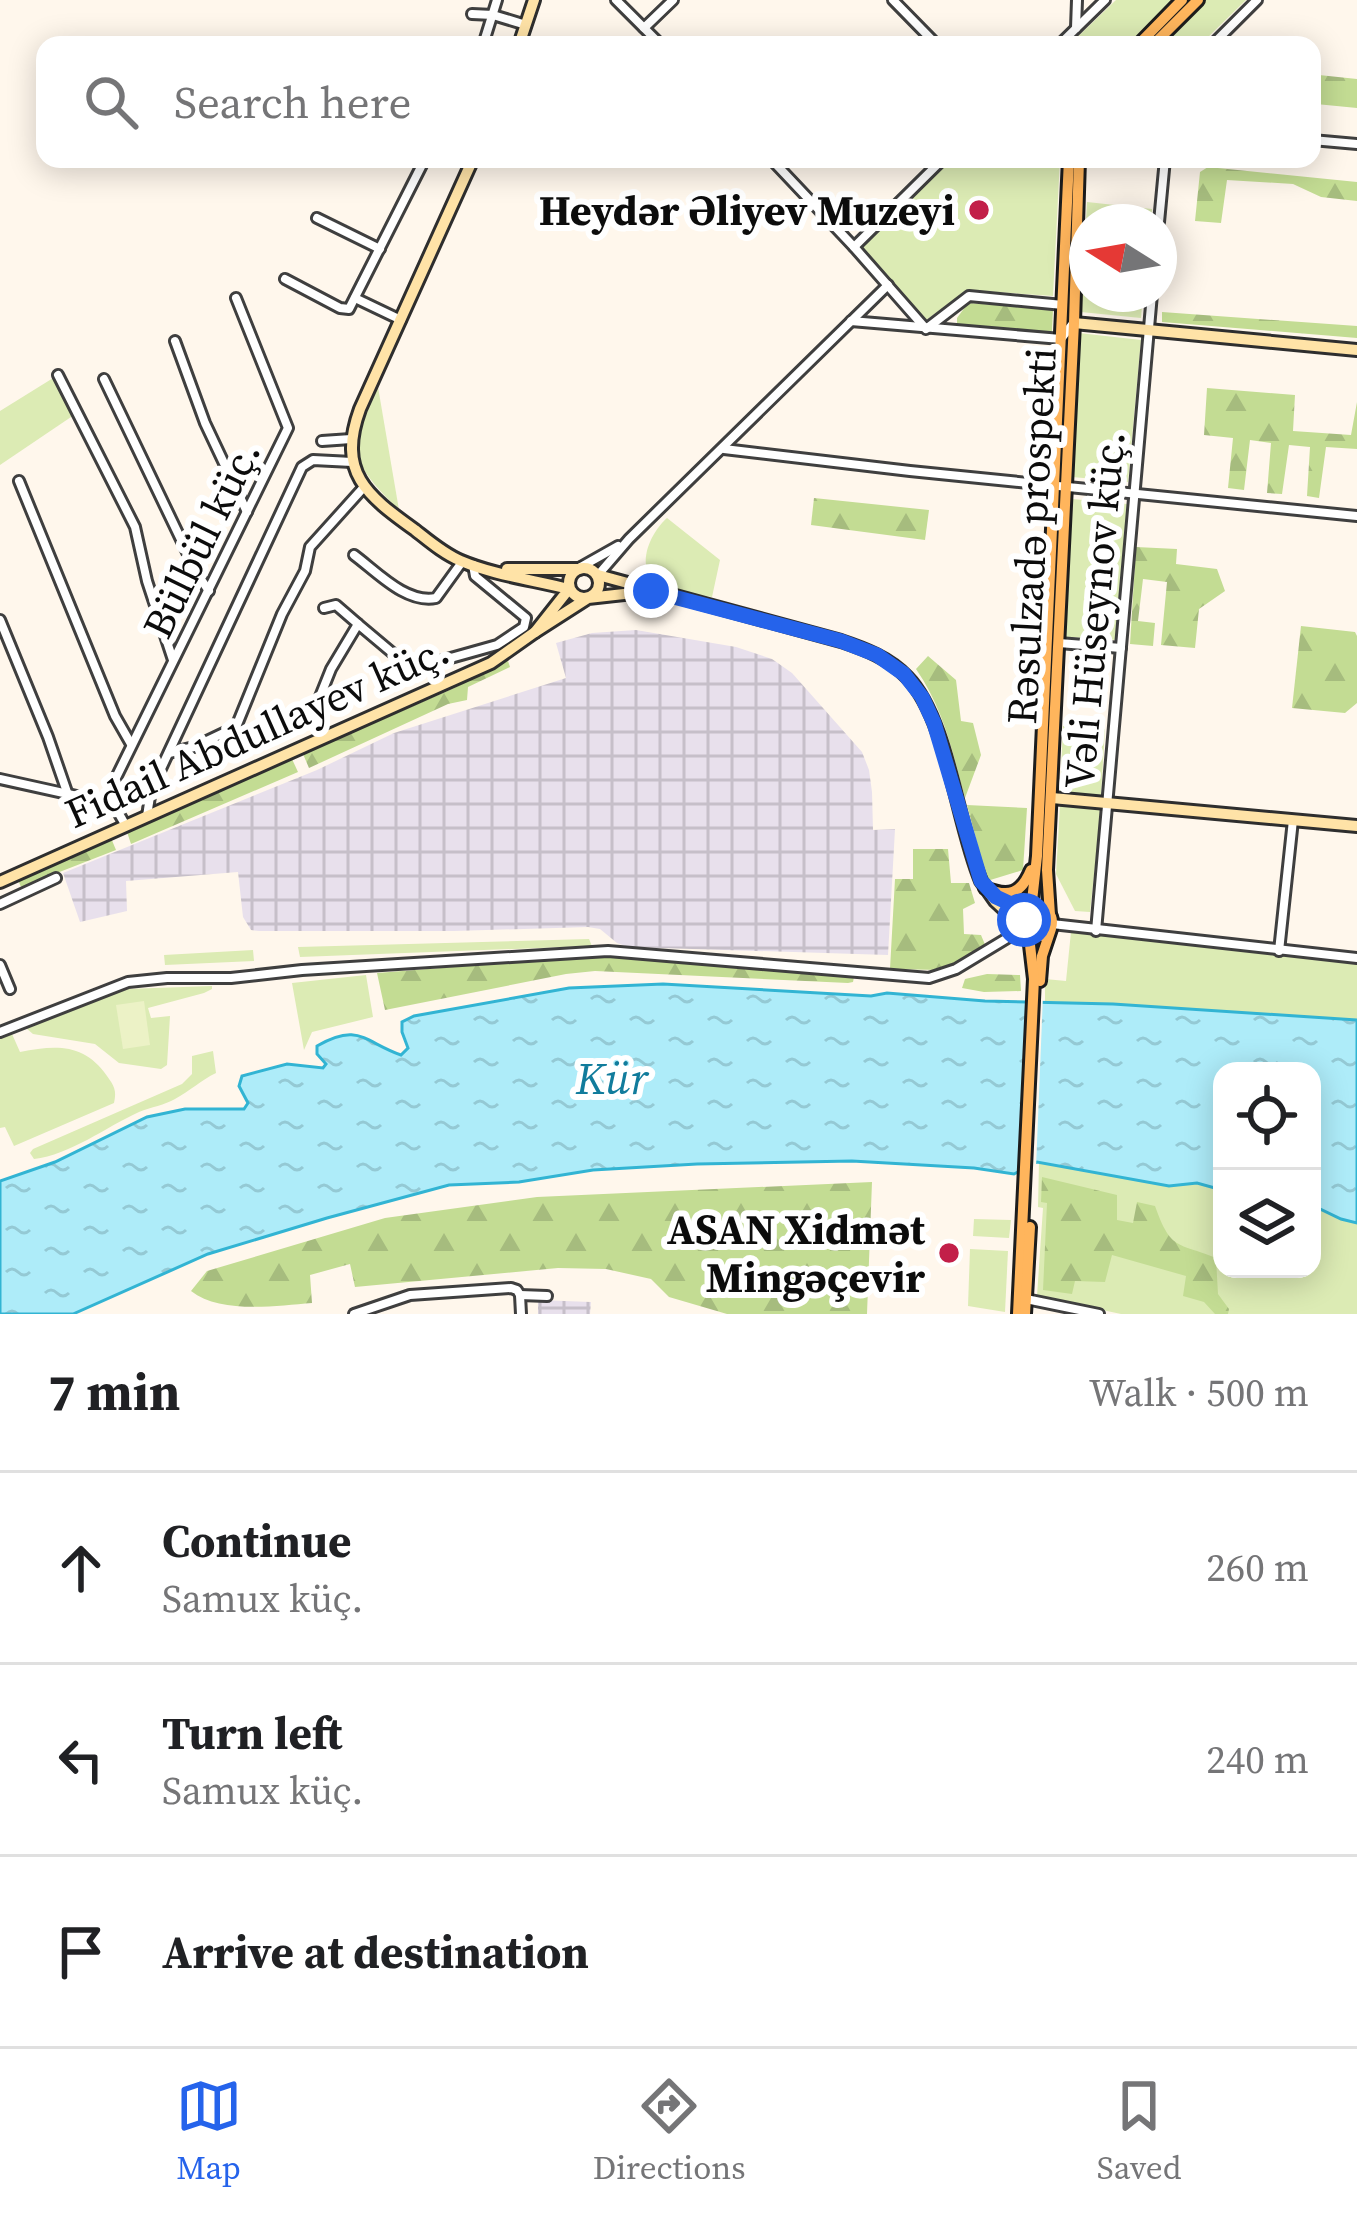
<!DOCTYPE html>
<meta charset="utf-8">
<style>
body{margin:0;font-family:"Source Serif 4",serif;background:#f2f2f2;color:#202124}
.controls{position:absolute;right:36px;bottom:36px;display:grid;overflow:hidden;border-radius:24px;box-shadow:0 6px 30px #0003}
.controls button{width:108px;height:108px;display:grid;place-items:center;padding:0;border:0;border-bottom:3px solid #e0e0e0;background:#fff;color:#202124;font:60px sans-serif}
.compass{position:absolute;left:1069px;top:204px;width:108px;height:108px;border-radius:50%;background:#fff;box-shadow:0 6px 30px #0003;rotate:281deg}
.stop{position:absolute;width:36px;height:36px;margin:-27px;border:9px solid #2563eb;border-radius:50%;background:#fff}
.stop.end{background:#2563eb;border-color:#fff;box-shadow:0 3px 12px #0008}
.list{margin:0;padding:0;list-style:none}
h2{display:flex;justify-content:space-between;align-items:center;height:156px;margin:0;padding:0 48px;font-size:51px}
h2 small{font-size:39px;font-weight:400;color:#757577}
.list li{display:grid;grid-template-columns:78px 1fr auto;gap:36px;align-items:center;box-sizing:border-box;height:192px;padding:0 48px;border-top:3px solid #e0e0e0}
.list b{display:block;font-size:45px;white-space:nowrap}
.list p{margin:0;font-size:39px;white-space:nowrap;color:#757577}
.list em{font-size:39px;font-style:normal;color:#757577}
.icon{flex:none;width:66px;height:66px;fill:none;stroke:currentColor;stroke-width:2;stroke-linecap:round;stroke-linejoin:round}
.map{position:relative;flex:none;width:1357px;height:1314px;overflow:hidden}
.search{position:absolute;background:#fff;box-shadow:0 6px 30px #0003;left:36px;right:36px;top:36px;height:132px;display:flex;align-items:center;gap:30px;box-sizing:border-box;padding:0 42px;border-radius:24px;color:#757577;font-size:45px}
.sheet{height:732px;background:#fff}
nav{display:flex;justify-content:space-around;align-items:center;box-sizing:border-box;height:168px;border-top:3px solid #e0e0e0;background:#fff;font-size:33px;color:#757577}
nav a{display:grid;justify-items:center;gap:6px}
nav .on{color:#2563eb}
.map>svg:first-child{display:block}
.industrial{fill:url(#industrial-grid)}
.grass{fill:#dcebb4}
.forest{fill:url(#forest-firs)}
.pitch{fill:#ecf2c6}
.water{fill:url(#water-ripples);stroke:#32b4d3;stroke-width:3}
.pier{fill:#fff7ec}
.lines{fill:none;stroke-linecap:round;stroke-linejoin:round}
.street-casing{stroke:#3f3f3f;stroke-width:14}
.secondary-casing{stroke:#2e2e2e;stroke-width:16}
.primary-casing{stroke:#1d1d1d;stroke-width:16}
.street{stroke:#fff;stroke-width:8}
.secondary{stroke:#ffe3a7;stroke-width:10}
.primary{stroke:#ffb55c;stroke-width:10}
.route{stroke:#2563eb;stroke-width:15}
.poi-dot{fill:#c21f49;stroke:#fff;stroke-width:4.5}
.labels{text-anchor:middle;stroke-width:12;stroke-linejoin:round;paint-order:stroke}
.poi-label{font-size:42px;font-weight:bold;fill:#0c0c0c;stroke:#fff;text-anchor:end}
.street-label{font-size:42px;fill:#0c0c0c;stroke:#fff}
.water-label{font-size:45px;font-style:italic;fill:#117c9c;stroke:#fff}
</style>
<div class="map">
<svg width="1357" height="1314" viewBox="0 0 1357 1314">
<defs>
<pattern id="industrial-grid" width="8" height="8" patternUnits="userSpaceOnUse" patternTransform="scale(3)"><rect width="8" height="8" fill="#e8e0ec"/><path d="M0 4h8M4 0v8" fill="none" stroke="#c6bfc9"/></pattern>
<pattern id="forest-firs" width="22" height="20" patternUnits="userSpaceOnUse" patternTransform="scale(3)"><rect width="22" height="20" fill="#c3dc93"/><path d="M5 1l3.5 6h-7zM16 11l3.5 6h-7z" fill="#a6bc7e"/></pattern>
<pattern id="water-ripples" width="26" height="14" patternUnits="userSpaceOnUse" patternTransform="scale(3)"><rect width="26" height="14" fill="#aeecf9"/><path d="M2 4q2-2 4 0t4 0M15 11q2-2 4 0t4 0" fill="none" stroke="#94c9d4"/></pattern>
</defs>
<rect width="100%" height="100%" fill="#fff7ec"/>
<g class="industrial">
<polygon points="636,630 736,647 772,659 792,673 862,752 869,770 872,792 873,830 895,829 888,955 628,947 617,943 600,929 588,927 454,931 259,931 251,930 243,917 238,872 126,881 127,911 80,922 63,873 317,770 394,733 566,678 556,643 592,633"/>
<polygon points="538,1300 591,1302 590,1314 538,1314"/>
</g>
<g class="grass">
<polygon points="1116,0 1172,0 1127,45 1069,45"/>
<polygon points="1206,0 1246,0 1200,45 1161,45"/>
<polygon points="952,159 1060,159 1053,296 968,290 926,320 861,247"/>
<polygon points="1087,202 1152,209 1151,222 1087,222 1087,294 1143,294 1141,318 1081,312"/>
<polygon points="1079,333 1141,340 1128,482 1072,477"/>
<polygon points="58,375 74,415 0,465 0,411"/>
<path d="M378 387 399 510C349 461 348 451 378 387Z"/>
<polygon points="1072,499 1127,504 1116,640 1066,637"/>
<path d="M667 518 720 560 712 597C697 594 677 593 663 587 632 572 649 534 667 518Z"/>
<polygon points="1063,726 1105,729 1101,795 1060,792"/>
<polygon points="1060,806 1101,810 1090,912 1075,911 1056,874"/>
<polygon points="1071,932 1357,964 1357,1020 1045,1001 1045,979 1066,981"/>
<polygon points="589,939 592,946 300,957 298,947"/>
<polygon points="253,950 254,961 165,965 164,955"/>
<polygon points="366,975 373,1017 312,1032 304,1050 292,983"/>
<polygon points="212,986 212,989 204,993 148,1008 151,1018 170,1016 167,1065 161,1069 119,1063 95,1044 33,1034 26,1028 126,989"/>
<path d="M12 1034 20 1052C56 1045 84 1043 107 1076 114 1086 117 1090 114 1103L14 1146 5 1127 0 1128V1039Z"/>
<path d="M213 1051 216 1073C201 1080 190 1091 175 1099 165 1105 151 1107 139 1112 106 1127 70 1155 34 1159L30 1153 33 1149 182 1084 192 1074V1056Z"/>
<polygon points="1039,1162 1169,1186 1197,1183 1222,1190 1222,1269 1312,1269 1312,1205 1341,1219 1357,1223 1357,1314 1121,1314 1037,1296 1043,1208 1038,1207"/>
<polygon points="974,1219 1011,1220 1009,1238 973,1236"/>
<polygon points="970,1249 1008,1251 1005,1312 968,1306"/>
</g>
<g class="forest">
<polygon points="1319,75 1357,79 1357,108 1316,104"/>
<polygon points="1208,167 1357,182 1357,201 1321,197 1293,184 1227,180 1221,223 1195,221 1200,172"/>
<polygon points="968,303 1053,309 1052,332 957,326 957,318"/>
<polygon points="1162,312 1357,326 1357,338 1162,322"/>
<polygon points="1207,388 1295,395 1293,431 1351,435 1357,402 1357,449 1326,447 1319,498 1307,496 1310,447 1289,445 1282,494 1267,493 1271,443 1250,440 1244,490 1228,488 1233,438 1204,435"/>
<polygon points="814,498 929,510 925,540 811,525"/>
<polygon points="1136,547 1177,549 1176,564 1217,569 1225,591 1199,609 1195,648 1161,645 1167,582 1143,579 1138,621 1155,623 1153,646 1130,644"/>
<polygon points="1301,626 1355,632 1357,636 1357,703 1345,713 1292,708"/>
<path d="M928 656 956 680 961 721 973 723 981 755 965 798C952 750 944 710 916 669Z"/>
<polygon points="508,661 510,667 468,687 467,700 448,704 309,768 303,754 452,689"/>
<polygon points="292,759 298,772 131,844 127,832"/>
<polygon points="967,805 1027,808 1023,870 987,881"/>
<polygon points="111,838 116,850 21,887 17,878"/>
<polygon points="913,849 948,849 951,883 969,883 975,903 963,909 964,934 981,935 986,947 940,970 890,969 895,879 913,879"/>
<polygon points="593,956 854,977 853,982 848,983 595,971 566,974 385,1010 377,973"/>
<polygon points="987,974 1020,975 1021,991 984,992 962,988 965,979"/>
<path d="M1042 1177 1117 1195V1220L1133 1223 1137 1202 1155 1206C1171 1251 1177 1242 1216 1258L1218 1294 1229 1309 1228 1314H1215L1204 1302 1183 1296 1186 1276 1112 1255 1105 1282 1075 1281 1072 1294 1043 1290 1047 1203 1041 1202Z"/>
<path d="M872 1182 867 1314H727L669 1297 651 1279 606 1269 558 1268 355 1287 350 1264 310 1275 312 1303C274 1306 220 1314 191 1291L207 1271 385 1218 537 1197Z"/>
</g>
<polygon class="pitch" points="144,1001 150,1045 123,1049 116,1005"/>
<path class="water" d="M663 984 871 996 887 993 985 1001 1113 1004 1357 1020V1223L1341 1219 1312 1205V1071H1222V1190L1197 1183 1169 1186 1037 1162 1014 1174 974 1168 852 1161 697 1164 593 1170 519 1182 449 1185 327 1218 208 1254 73 1314H0V1181L55 1162 147 1117 185 1109H244L248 1103 239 1086 242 1076 287 1064 323 1068 326 1064 317 1054V1046C359 1022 364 1042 401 1055L408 1048 402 1032V1022L414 1016 569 988Z"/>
<polygon class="pier" points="1028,995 1043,995 1036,1168 1021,1178"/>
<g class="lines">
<defs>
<g id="street">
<polyline points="616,0 661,45"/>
<polyline points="893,0 937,45"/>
<polyline points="472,14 493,15 526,25"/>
<polyline points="644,28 673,0"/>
<polyline points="1076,28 1077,0"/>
<polyline points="483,45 497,0"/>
<polyline points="1059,45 1105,0"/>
<polyline points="1212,45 1257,0"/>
<polyline points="1312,140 1357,144"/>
<polyline points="771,159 854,247 926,329 969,296 1063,305"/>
<polyline points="317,218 380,249"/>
<polyline points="1159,222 1165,159"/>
<polyline points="854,247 943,159"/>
<polyline points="285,279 340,308 349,309 425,159"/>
<polyline points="355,298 401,320"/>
<polyline points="851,321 1061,339 1074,322"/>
<polyline points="175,341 205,423 247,512"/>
<polyline points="58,375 135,527 147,581 173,660"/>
<polyline points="104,379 198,575 209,591"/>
<polyline points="322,441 351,439"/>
<polyline points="724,449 910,471 1357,516"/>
<polyline points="19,481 115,716 131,744"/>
<path d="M354 555C377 572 406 604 436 598L462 562"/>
<polyline points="579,568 618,546"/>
<polyline points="598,575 629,539 888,285"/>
<polyline points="324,608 336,605 358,624"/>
<polyline points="0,620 48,737 67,792"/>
<polyline points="1059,643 1121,648"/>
<polyline points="317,704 331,669 358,624 408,666 415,668 497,645 524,627 526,618 475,576 473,565"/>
<polyline points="169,753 194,747 236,727 282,614 305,571 310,547 364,487"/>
<polyline points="0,779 104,802 118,812 126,826"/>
<polyline points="104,802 288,428 236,298"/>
<polyline points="147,816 151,790 302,467 313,460 352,462"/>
<polyline points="0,904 56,878"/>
<polyline points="1052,924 1357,958"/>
<polyline points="1096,931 1152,294"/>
<polyline points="1279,951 1293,820"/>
<polyline points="0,965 10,989"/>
<polyline points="0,1032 128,982 167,978 231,978 302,970 608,951 929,978 956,969 1024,928"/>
<polyline points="520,1295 547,1296"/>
<polyline points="1026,1299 1099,1314"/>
<polyline points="354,1314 410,1295 511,1288 517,1290 520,1295 521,1314"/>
</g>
<g id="secondary">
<polyline points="519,45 534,0"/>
<path d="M473 159 360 409C337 472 366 495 415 530 429 541 444 554 461 561 494 575 534 580 569 589L535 632 588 598 651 591"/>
<polyline points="1074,323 1357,350"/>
<circle cx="584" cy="583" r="15"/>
<polyline points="507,569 579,569"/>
<path d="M598 575 841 641C865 649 889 658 907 677 948 719 957 825 981 881L995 901 1024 928"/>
<polyline points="1052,798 1357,826"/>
<polyline points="0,882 491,663 535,632"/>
<polyline points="993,895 1028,912"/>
</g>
<g id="primary">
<polyline points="1138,45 1182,0"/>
<polyline points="1153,45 1198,0"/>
<path d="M985 888C1009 898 1021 894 1031 870"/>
<circle cx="1038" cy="922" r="14"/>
<polyline points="1031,910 1037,856 1069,159"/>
<polyline points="1050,915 1047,870 1074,323 1079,159"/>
<polyline points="1040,981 1042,956 1051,929"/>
<polyline points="1018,1314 1034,979 1030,945 1024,928"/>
<polyline points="1025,1314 1030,1227"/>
</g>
</defs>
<use href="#street" class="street-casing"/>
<use href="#secondary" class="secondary-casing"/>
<use href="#primary" class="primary-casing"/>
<use href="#street" class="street"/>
<use href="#secondary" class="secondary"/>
<use href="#primary" class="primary"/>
</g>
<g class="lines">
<polyline class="route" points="651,591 841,641 877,655 904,674 922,697 934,723 981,881 996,897 1028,912 1024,920"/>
</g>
<g class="poi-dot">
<circle cx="979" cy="210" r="12"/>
<circle cx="949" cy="1253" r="12"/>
</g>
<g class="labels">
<g class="poi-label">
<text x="955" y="225">Heydər Əliyev Muzeyi</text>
<text x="925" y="1244">ASAN Xidmət<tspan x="925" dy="48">Mingəçevir</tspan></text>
</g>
<g class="street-label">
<text transform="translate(1031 536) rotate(-87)" y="15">Rəsulzadə prospekti</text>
<text transform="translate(201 539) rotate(-64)" y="15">Bülbül küç.</text>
<text transform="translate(1094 610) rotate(-85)" y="15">Vəli Hüseynov küç.</text>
<text transform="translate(257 731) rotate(-24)" y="15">Fidail Abdullayev küç.</text>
</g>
<g class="water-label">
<text x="612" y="1094">Kür</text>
</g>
</g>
</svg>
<div class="controls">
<button><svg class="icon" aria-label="locate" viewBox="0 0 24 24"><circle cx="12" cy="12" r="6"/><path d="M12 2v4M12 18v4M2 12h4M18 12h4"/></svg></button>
<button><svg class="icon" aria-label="layers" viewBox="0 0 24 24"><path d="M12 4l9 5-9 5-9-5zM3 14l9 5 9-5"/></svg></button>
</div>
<svg class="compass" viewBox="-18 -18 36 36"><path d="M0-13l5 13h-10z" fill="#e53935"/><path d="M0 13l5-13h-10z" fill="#757577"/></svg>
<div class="stop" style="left:1024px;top:920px"></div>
<div class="stop end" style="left:651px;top:591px"></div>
<div class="search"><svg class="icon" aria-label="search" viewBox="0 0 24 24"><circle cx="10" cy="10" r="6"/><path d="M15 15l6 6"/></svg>Search here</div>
</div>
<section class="sheet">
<h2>7 min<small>Walk · 500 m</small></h2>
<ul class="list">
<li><svg class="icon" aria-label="ahead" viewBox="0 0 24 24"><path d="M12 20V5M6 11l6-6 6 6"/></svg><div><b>Continue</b><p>Samux küç.</p></div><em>260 m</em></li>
<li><svg class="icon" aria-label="left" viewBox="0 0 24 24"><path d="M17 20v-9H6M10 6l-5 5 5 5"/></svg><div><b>Turn left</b><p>Samux küç.</p></div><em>240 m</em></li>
<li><svg class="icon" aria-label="arrive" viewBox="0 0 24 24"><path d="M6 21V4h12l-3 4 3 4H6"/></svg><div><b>Arrive at destination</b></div></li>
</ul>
</section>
<nav>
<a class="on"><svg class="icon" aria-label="map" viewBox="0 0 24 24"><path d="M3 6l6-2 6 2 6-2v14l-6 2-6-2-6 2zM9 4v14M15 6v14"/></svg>Map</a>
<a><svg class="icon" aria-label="directions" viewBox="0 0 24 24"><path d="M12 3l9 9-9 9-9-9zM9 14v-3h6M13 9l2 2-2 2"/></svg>Directions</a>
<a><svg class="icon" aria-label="saved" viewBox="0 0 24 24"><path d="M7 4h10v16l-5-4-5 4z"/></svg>Saved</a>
</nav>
